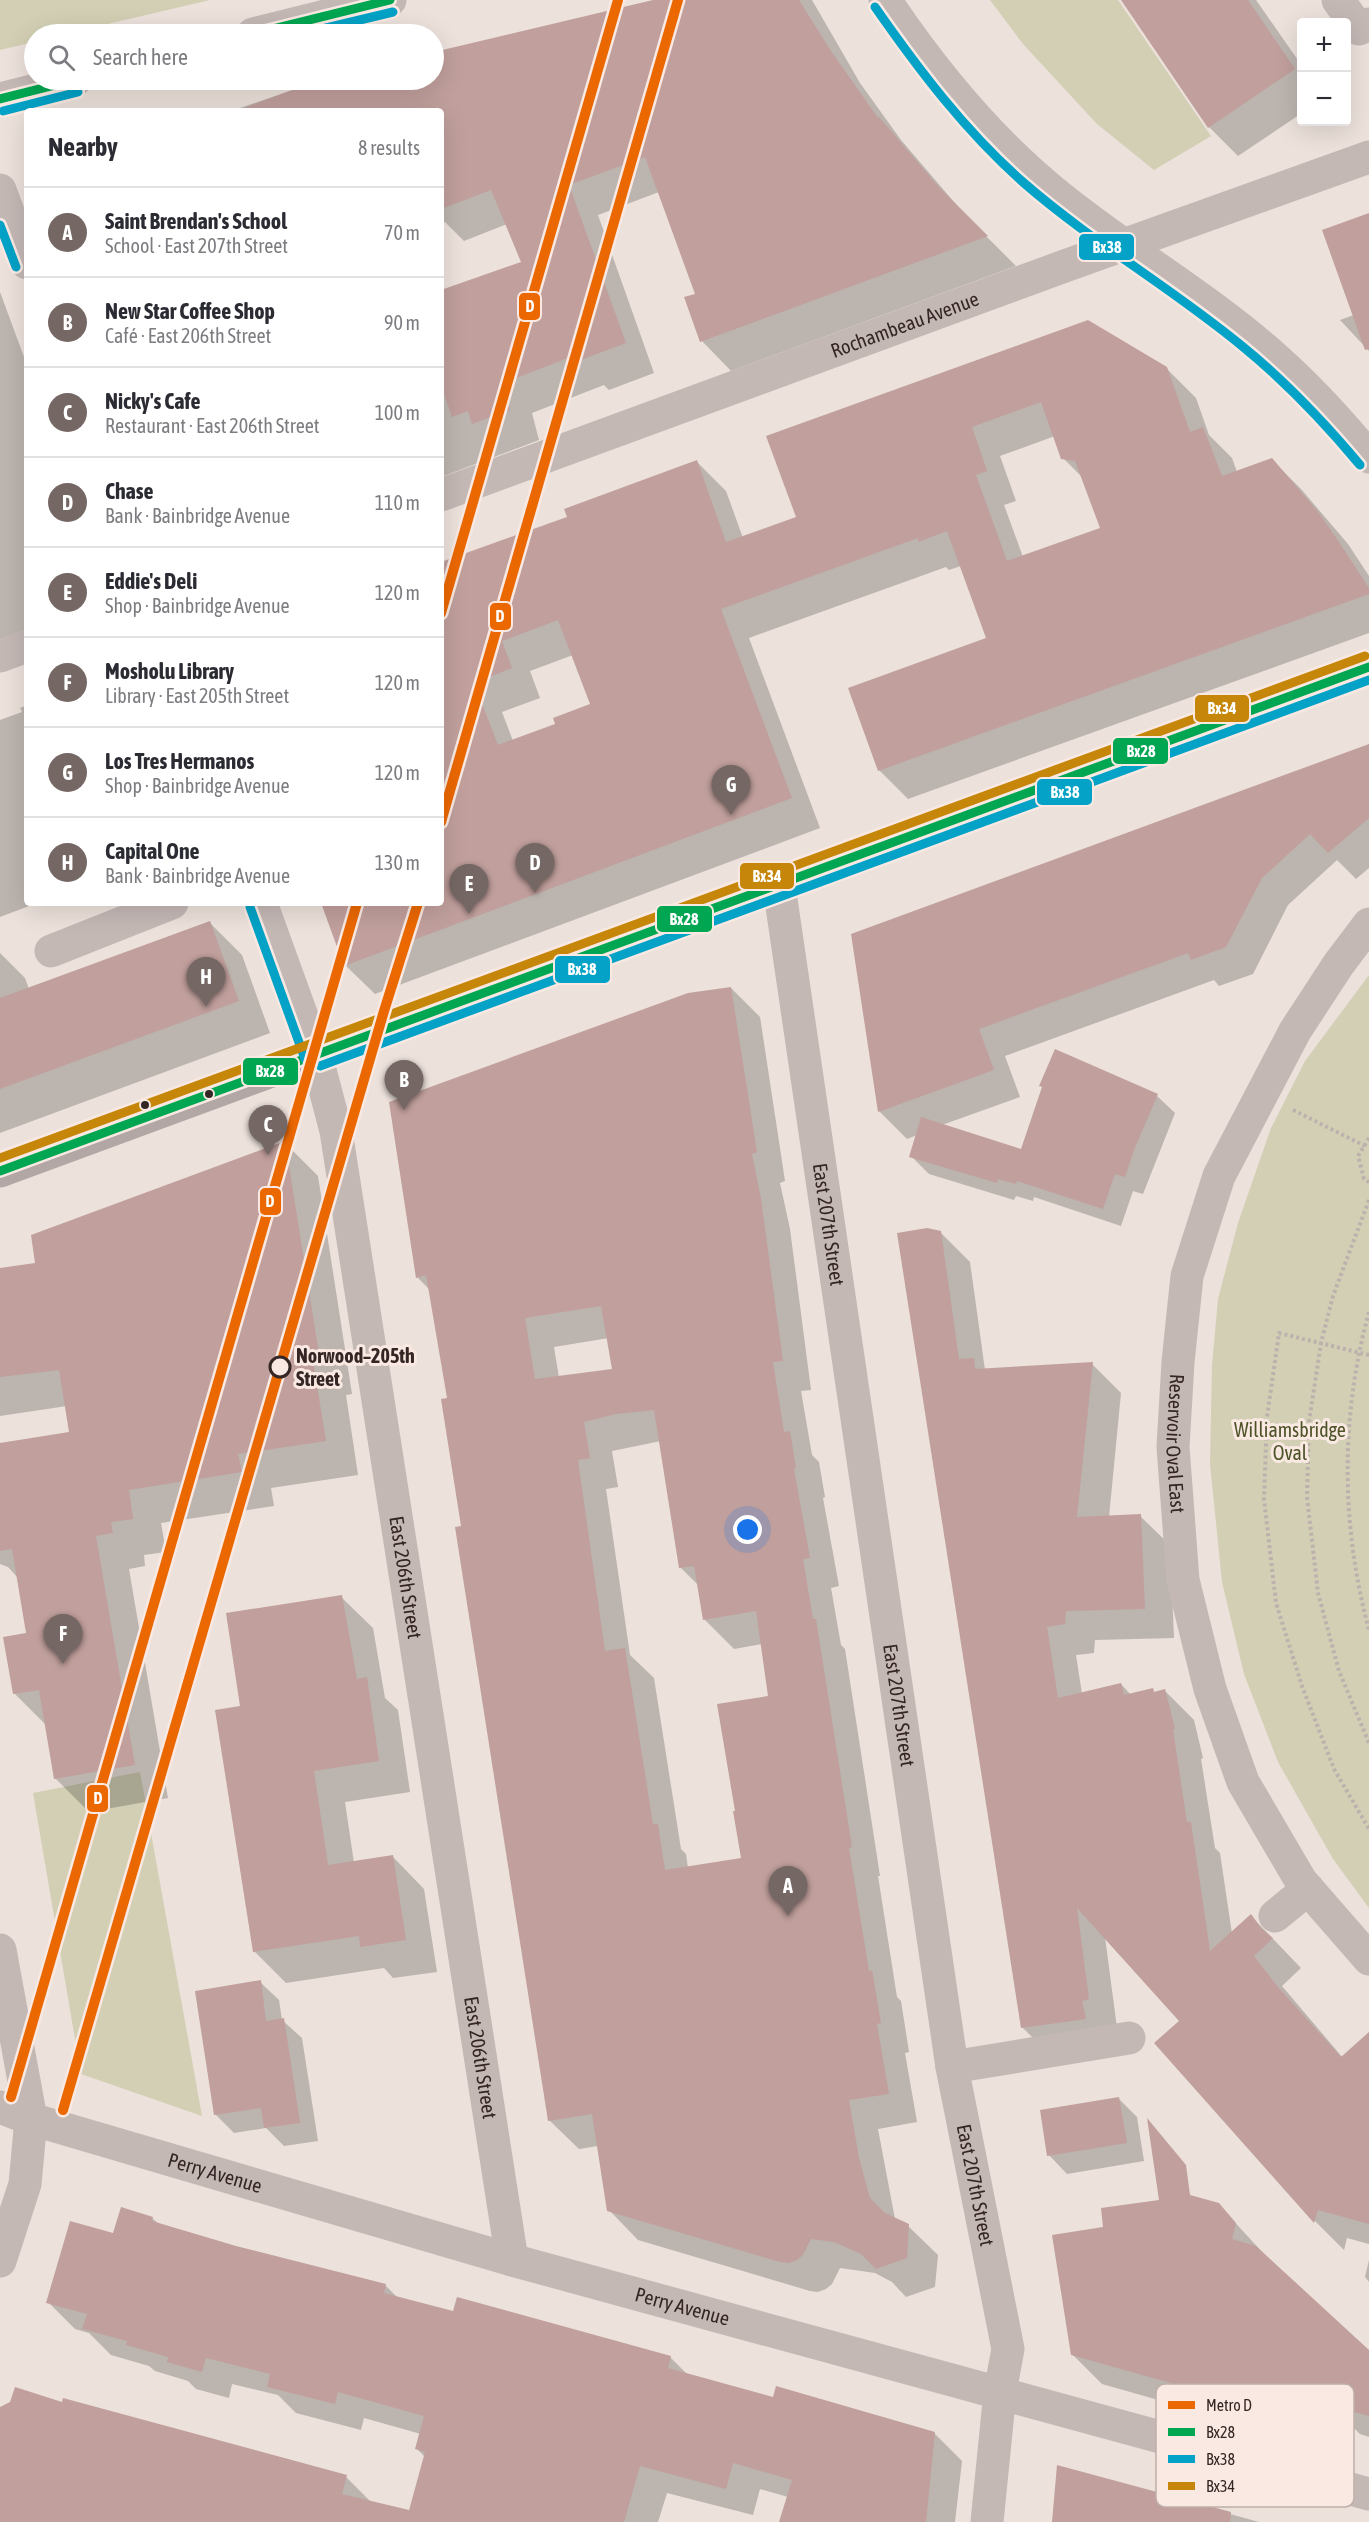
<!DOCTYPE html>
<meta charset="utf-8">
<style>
body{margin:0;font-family:"Asap Condensed",sans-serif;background:#f2f2f3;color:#2b2b33}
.controls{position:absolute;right:18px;top:18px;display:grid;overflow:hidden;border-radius:6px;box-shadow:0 6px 24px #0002}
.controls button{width:54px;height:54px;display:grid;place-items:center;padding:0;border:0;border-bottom:2px solid #e1e1e2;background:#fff;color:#2b2b33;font:30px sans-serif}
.you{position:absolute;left:748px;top:1530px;width:21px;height:21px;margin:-15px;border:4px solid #fff;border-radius:50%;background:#1a73e8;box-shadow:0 0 0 9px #1a73e833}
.badge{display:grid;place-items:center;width:39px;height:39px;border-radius:50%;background:#746764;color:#fff;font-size:20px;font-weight:700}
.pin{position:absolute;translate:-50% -50px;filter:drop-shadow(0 2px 3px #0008)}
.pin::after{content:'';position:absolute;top:32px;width:21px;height:18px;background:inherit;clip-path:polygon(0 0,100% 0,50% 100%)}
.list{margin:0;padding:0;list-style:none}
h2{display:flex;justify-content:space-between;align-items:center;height:78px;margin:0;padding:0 24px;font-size:26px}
h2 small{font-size:20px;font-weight:400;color:#7c7c81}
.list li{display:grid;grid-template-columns:39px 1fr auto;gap:18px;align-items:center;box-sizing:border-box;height:90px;padding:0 24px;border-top:2px solid #e1e1e2}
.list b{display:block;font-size:22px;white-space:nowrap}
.list p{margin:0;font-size:20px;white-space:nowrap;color:#7c7c81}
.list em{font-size:20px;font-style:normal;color:#7c7c81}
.icon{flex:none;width:33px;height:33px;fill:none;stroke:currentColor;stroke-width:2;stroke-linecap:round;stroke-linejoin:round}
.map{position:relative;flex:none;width:1369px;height:2522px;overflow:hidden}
.search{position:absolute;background:#fff;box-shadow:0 6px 24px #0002;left:24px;top:24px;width:420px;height:66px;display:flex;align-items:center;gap:15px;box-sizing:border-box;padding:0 21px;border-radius:33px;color:#7c7c81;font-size:22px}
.panel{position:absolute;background:#fff;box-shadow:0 6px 24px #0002;left:24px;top:108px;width:420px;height:798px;border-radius:6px}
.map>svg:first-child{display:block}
.green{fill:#d2cfb4}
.shadow{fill:#0003;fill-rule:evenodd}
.building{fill:#c09f9c;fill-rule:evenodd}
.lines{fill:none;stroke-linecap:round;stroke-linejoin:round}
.path{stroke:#bdb1ae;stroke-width:4;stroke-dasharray:3 3;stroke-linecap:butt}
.minor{stroke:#c4b8b5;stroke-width:33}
.major{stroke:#b2a7a4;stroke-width:33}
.bus-1-casing{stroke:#f9e9e2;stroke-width:14}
.bus-2-casing{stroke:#f9e9e2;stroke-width:14}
.bus-3-casing{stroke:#f9e9e2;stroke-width:14}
.bus-1{stroke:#00a651;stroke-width:9}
.bus-2{stroke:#03a2c6;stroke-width:9}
.bus-3{stroke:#c68609;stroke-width:9}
.metro-1-casing{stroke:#f9e9e2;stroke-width:15}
.metro-1{stroke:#eb6800;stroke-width:10}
.bus-dot{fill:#342624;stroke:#f9e9e2;stroke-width:2}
.stop-dot{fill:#f9e9e2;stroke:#342624;stroke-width:3}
.labels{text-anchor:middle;stroke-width:6;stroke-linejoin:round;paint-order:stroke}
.street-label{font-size:20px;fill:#342624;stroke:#f9e9e2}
.stop-label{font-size:20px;font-weight:bold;fill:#342624;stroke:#f9e9e2;text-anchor:start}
.park-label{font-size:20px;fill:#4d5327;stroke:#f9e9e2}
.key{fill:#f9e9e2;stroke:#beaea9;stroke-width:1.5}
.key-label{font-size:16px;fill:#342624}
.line-badge{stroke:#f9e9e2;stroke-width:2}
.badge-label{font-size:16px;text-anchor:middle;font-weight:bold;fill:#fff}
</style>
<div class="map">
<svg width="1369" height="2522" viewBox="0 0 1369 2522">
<rect width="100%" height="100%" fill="#ece1db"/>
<g class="green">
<polygon points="0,0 210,0 65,34 34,34 34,42 0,50"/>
<polygon points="990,0 1118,0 1211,136 1154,170 1097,124 1023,44"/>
<polygon points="1369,975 1369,1908 1333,1859 1278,1762 1244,1674 1222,1582 1210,1464 1212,1365 1218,1299 1238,1223 1271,1128 1305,1061"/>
<polygon points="140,1772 202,2116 81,2074 33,1793"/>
</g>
<g class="shadow">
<polygon points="660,0 812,0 860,83 901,140 966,216 1016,266 731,371 702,341 697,294 659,192 598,215 654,373 609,390 604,385 532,413 539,440 441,477 441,288 443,290 523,262 507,224 464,241 445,222 441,223 441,111 231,111 322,80 434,80 434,55"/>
<polygon points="1123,0 1256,0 1302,66 1302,113 1238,156 1209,127"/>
<polygon points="1369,215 1369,351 1340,320 1354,315"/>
<polygon points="0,292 27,365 27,632 0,642"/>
<path d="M1166 368 1196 398 1209 435 1232 458 1237 472 1272 460 1301 489 1348 544 1369 576V633L908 799 879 770 988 639 961 566 949 570 946 567 749 638 820 828 375 994 345 965 322 903H441V563L568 518 697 462 726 491 743 538 798 518 768 437ZM1055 436 1063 458 1084 479 1102 529 1023 557 1004 505 1016 501 1000 456ZM573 655 592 705 557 725 513 741 502 712 540 698 530 671Z"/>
<polygon points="27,705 27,903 37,903 0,917 0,720 22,712 20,708"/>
<polygon points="1369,745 1369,868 1356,879 1337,860 1288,905 1253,974 1219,986 1214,980 1005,1056 1020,1097 942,1125 1022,1151 1157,1096 1175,1113 1143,1194 1133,1191 1121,1226 1034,1197 1033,1201 1016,1196 1014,1200 929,1174 911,1156 917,1135 907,1139 880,1112 853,935"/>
<polygon points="210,923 242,955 270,1033 0,1133 0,953 25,978 29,989"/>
<path d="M731 988 760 1017 785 1181 780 1183 790 1229 811 1390 801 1391 812 1455 819 1462 825 1497 823 1498 839 1586 831 1588 841 1645 845 1649 880 1876H878L897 1997 901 2001 909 2052 905 2053 917 2122 878 2129 895 2219 908 2226 938 2255 935 2287 906 2297 892 2282 875 2273 840 2268 832 2284 826 2289 818 2292 810 2291 638 2240 609 2210 598 2146 579 2149 549 2120 463 1527 448 1400 430 1290 418 1278 391 1103ZM609 1338 614 1371 559 1378 554 1347ZM661 1441 681 1568 699 1586 705 1620 734 1649 762 1644 770 1697 742 1859 688 1868 686 1854 681 1849 654 1678 630 1655 606 1489 618 1487 612 1451Z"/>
<polygon points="284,1142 318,1176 352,1394 346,1395 358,1475 271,1488 274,1506 161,1523 166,1552 144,1555 145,1566 129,1569 168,1798 89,1812 55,1778 47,1726 14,1693 28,1634 18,1578 8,1567 0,1564 0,1444 71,1433 67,1406 0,1416 0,1270 37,1264"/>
<polygon points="940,1232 970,1262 985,1370 1092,1364 1121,1393 1109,1517 1140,1516 1170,1545 1174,1638 1095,1640 1094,1653 1076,1655 1082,1694 1121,1684 1131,1695 1152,1690 1156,1693 1165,1691 1194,1720 1203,1758 1201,1759 1215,1848 1220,1853 1232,1934 1251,1916 1301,1968 1282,1986 1343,2058 1369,2034 1369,2244 1347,2238 1344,2250 1316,2222 1156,2043 1181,2021 1105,1937 1117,2028 1052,2057 1022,2027"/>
<polygon points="341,1597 373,1628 385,1698 398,1710 410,1792 345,1802 354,1863 393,1857 424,1889 437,1972 393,1978 384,1968 286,1983 254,1951 242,1708"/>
<polygon points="260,1982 279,2000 282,2020 302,2038 318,2141 284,2146 266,2128 234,2133 216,2115"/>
<polygon points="1119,2099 1137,2117 1144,2161 1067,2174 1049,2155"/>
<polygon points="1218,2204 1264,2254 1369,2352 1369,2437 1360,2434 1347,2421 1324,2414 1315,2417 1304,2414 1300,2419 1281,2414 1275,2433 1102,2384 1072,2354 1104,2229"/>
<polygon points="152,2218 160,2225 236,2248 386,2286 399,2299 454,2313 670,2357 688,2375 774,2399 935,2434 962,2461 955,2522 787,2522 788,2497 760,2489 753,2515 667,2493 658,2522 0,2522 0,2416 63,2404 346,2477 372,2503 410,2512 425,2457 416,2448 421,2434 364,2418 361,2430 296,2413 278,2395 232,2384 229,2398 196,2389 188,2381 155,2371 149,2366 111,2355 89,2333 75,2329 48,2302 114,2235"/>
<polygon points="1369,2260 1369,2282 1365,2277"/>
<polygon points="1059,2467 1259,2522 1053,2522"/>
</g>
<g class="building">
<polygon points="653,0 799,0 831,51 878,118 879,117 938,186 988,236 700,342 684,297 695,294 645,157 569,185 626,343 578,361 576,355 503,383 510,410 472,424 468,411 452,417 441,385 441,290 521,262 491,190 441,209 441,111 244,111 244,108 319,80 434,80 434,52"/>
<polygon points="1121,0 1248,0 1295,69 1208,128"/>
<polygon points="1369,213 1369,349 1365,350 1322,230"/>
<path d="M1088 320 1167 367 1190 432 1203 427 1222 476 1272 458 1319 513 1339 542 1369 588V594L878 771 848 688 986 638 947 531 918 542V538L721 609 792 798 344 966 321 903H441V562L567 517 564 509 697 460 726 542 796 517 766 436ZM1041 402 1061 459 1075 461 1100 528 1007 561 976 475 987 471 972 427ZM558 620 590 704 553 718 555 724 498 745 474 683 512 668 502 641Z"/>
<polygon points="1369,744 1369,818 1328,853 1310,834 1262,878 1226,947 1191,960 1188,953 979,1029 994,1070 878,1112 851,934"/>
<polygon points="210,921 239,1001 0,1089 0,998"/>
<path d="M731 987 757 1152 752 1154 761 1199 783 1361 773 1362 784 1432 790 1431 796 1468 794 1469 810 1558 803 1559 813 1619H816L852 1847 849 1848 869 1971 872 1970 881 2023 877 2024 889 2094 849 2100 859 2158 870 2198 885 2213 909 2224 907 2258 876 2269 861 2254 834 2242 811 2239 803 2255 797 2260 789 2263 780 2262 607 2211 592 2114 548 2121 455 1527 461 1526 441 1399 447 1398 426 1275 416 1278 389 1102 688 993ZM601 1306 612 1369 535 1379 525 1318ZM654 1410 679 1568 694 1566 703 1620 756 1611 768 1696 717 1704 735 1811H733L741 1858 665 1870 658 1824H653L625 1648 605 1651 578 1460 590 1458 584 1422 616 1414Z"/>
<polygon points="1055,1049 1158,1094 1134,1150 1125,1177 1115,1174 1103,1209 1017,1181 1016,1184 998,1179 997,1183 909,1157 921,1117 1021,1149 1042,1087 1039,1086"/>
<polygon points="285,1141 320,1360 313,1361 326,1441 238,1454 242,1472 129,1490 133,1519 111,1522 113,1533 96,1536 135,1765 54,1779 39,1690 13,1694 3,1637 26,1633 12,1549 0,1551 0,1443 69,1432 59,1370 0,1377 0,1268 35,1263 31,1235"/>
<polygon points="927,1228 941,1231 959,1359 974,1358 975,1369 1093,1362 1077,1517 1141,1514 1145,1609 1066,1611 1065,1624 1047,1627 1058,1698 1121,1683 1124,1695 1153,1688 1154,1692 1165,1689 1175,1729 1173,1730 1187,1822 1191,1822 1210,1951 1251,1914 1261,1928 1273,1938 1254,1956 1278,1987 1341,2057 1369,2032 1369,2224 1318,2210 1314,2223 1154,2043 1179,2021 1077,1908 1089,1999 1082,2001 1086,2019 1021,2028 897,1233"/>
<polygon points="342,1595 357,1679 367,1677 379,1761 314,1771 328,1865 393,1855 406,1940 360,1947 359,1936 253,1952 215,1710 240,1706 226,1613"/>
<polygon points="261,1980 266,2021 284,2018 300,2123 264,2128 261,2108 214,2115 195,1991"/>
<polygon points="1119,2097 1127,2143 1047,2156 1040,2110"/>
<polygon points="1147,2118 1186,2165 1190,2195 1219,2203 1236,2223 1232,2239 1256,2246 1369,2350 1369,2416 1329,2405 1331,2397 1294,2386 1285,2389 1274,2386 1271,2390 1251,2385 1246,2404 1071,2355 1052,2235 1103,2227 1101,2208 1159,2200"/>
<polygon points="121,2207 153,2217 152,2221 236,2246 386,2284 384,2293 453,2311 457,2297 671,2356 668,2368 773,2397 776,2386 935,2432 926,2522 779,2522 792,2480 733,2463 726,2489 640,2466 624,2522 0,2522 0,2407 10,2402 15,2387 62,2402 63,2398 347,2475 342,2494 409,2510 408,2514 425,2452 415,2449 424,2416 338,2392 335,2404 267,2387 270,2374 206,2358 202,2372 167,2362 168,2357 126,2345 127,2341 82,2329 87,2314 46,2303 70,2221 113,2233"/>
<polygon points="1057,2465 1231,2512 1230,2522 1052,2522"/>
</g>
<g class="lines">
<g class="path">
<polyline points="1293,1110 1365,1146"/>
<polyline points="1369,1138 1358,1156 1364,1179 1369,1182"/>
<polyline points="1369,1200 1333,1296 1321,1343 1309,1422 1307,1497 1318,1593 1339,1671 1369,1743"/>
<path d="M1369 1312C1340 1417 1341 1526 1369 1630"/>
<polyline points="1369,1355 1279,1333 1267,1417 1264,1499 1276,1603 1302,1686 1334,1769 1369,1829"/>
</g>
<g class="minor">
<path d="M885 0C934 73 988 139 1056 194 1127 252 1207 297 1275 358 1309 388 1340 422 1369 457"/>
<polyline points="1338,0 1359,29 1369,24"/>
<polyline points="253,34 390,0"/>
<polyline points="0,99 75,80"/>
<polyline points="0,190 27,263"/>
<path id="s1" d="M441 495 1062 267 1369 157"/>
<polyline points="0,656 27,646"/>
<path id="s2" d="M779 886 952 2067 1008 2349 1000 2392 987 2522"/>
<path id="s3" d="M261 903 316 1055 336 1131 512 2260"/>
<path id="s4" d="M1369 924 1338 965 1295 1031 1219 1176 1187 1276 1178 1362 1173 1447 1183 1580 1210 1689 1243 1782 1301 1881 1369 1959"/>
<polyline points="51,951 172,903"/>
<polyline points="1275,1916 1308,1889"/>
<polyline points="0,1950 31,2119 25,2184 0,2261"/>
<polyline points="952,2067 1129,2038"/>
<path id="s5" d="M0 2107 31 2119 512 2260 1369 2494"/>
</g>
<polyline class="major" points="0,1171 1369,667"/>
<defs>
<g id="bus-1">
<polyline points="253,34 390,0"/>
<polyline points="0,99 75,80"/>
<polyline points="0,1171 1369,667"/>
</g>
<g id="bus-2">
<path d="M875 7C919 70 966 132 1024 183 1093 243 1172 288 1242 346 1285 381 1324 422 1360 465"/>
<polyline points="301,34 393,12"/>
<polyline points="3,111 78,92"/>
<polyline points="0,225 16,267"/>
<polyline points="250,907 305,1059"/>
<polyline points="320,1066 1369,680"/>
</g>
<polyline id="bus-3" points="0,1158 1365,656"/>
</defs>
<use href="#bus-1" class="bus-1-casing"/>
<use href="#bus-2" class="bus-2-casing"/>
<use href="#bus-3" class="bus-3-casing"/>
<use href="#bus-1" class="bus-1"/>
<use href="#bus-2" class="bus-2"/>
<use href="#bus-3" class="bus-3"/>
<defs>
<g id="metro-1">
<polyline points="441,613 618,0"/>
<polyline points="441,822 678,0"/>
<polyline points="11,2097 357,903"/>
<polyline points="63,2110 384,1011 418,903"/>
</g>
</defs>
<use href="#metro-1" class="metro-1-casing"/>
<use href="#metro-1" class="metro-1"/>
</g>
<g class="bus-dot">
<circle cx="209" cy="1094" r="5"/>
<circle cx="145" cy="1105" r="5"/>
</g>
<circle class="stop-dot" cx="280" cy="1367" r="10"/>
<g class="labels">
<g class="street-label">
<text dy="7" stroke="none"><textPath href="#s1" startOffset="494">Rochambeau Avenue</textPath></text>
<text dy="7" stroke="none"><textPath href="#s2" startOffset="342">East 207th Street</textPath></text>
<text dy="7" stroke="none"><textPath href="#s4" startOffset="567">Reservoir Oval East</textPath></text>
<text dy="7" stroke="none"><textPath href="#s3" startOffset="692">East 206th Street</textPath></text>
<text dy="7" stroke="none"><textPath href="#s2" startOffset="828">East 207th Street</textPath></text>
<text dy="7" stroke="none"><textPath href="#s3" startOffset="1178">East 206th Street</textPath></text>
<text dy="7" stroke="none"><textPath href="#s5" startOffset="225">Perry Avenue</textPath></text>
<text dy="7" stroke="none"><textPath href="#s2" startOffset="1314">East 207th Street</textPath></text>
<text dy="7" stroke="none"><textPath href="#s5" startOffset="711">Perry Avenue</textPath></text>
</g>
<g class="stop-label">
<text x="296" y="1363">Norwood–205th<tspan x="296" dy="23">Street</tspan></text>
</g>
<g class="park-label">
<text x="1290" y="1437">Williamsbridge<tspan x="1290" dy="23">Oval</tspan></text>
</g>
</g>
<rect x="1156" y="2384" width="198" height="123" rx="9" class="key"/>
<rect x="1168" y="2401" width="27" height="8" fill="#eb6800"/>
<rect x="1168" y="2428" width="27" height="8" fill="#00a651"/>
<rect x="1168" y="2455" width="27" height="8" fill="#03a2c6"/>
<rect x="1168" y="2482" width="27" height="8" fill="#c68609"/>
<g class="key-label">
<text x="1206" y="2411">Metro D</text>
<text x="1206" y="2438">Bx28</text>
<text x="1206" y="2465">Bx38</text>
<text x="1206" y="2492">Bx34</text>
</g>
<g class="line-badge">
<rect x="1078" y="233" width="57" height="28" rx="6" fill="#03a2c6"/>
<rect x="518" y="292" width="23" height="29" rx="6" fill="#eb6800"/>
<rect x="489" y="602" width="23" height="29" rx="6" fill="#eb6800"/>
<rect x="1194" y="694" width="56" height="29" rx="6" fill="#c68609"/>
<rect x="1112" y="737" width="57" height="28" rx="6" fill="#00a651"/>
<rect x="1036" y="778" width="57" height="28" rx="6" fill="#03a2c6"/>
<rect x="739" y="862" width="56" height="28" rx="6" fill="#c68609"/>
<rect x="656" y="905" width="57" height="28" rx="6" fill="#00a651"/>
<rect x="554" y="955" width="57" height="29" rx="6" fill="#03a2c6"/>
<rect x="242" y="1057" width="57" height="29" rx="6" fill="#00a651"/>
<rect x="259" y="1187" width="23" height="29" rx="6" fill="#eb6800"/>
<rect x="86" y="1784" width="23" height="29" rx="6" fill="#eb6800"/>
</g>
<g class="badge-label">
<text x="1107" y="253">Bx38</text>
<text x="530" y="312">D</text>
<text x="500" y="622">D</text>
<text x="1222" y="714">Bx34</text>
<text x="1141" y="757">Bx28</text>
<text x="1065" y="798">Bx38</text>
<text x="767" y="882">Bx34</text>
<text x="684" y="925">Bx28</text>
<text x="582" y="975">Bx38</text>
<text x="270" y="1077">Bx28</text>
<text x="270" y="1207">D</text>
<text x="98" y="1804">D</text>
</g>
</svg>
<div class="controls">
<button>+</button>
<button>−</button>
</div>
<div class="you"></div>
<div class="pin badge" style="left:788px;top:1916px">A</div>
<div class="pin badge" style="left:404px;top:1110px">B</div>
<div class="pin badge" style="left:268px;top:1155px">C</div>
<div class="pin badge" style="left:535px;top:893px">D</div>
<div class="pin badge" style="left:469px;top:914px">E</div>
<div class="pin badge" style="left:63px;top:1664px">F</div>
<div class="pin badge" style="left:731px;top:815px">G</div>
<div class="pin badge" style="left:206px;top:1007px">H</div>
<div class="search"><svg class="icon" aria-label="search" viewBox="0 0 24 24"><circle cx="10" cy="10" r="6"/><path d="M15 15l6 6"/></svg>Search here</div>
<section class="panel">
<h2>Nearby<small>8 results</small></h2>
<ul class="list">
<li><span class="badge">A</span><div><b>Saint Brendan's School</b><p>School · East 207th Street</p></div><em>70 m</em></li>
<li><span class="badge">B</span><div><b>New Star Coffee Shop</b><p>Café · East 206th Street</p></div><em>90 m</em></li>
<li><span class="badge">C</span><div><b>Nicky's Cafe</b><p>Restaurant · East 206th Street</p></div><em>100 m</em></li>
<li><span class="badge">D</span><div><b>Chase</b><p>Bank · Bainbridge Avenue</p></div><em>110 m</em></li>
<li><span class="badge">E</span><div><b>Eddie's Deli</b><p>Shop · Bainbridge Avenue</p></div><em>120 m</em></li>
<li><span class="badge">F</span><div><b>Mosholu Library</b><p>Library · East 205th Street</p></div><em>120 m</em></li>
<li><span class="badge">G</span><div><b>Los Tres Hermanos</b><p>Shop · Bainbridge Avenue</p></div><em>120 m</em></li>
<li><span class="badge">H</span><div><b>Capital One</b><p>Bank · Bainbridge Avenue</p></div><em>130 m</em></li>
</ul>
</section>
</div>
